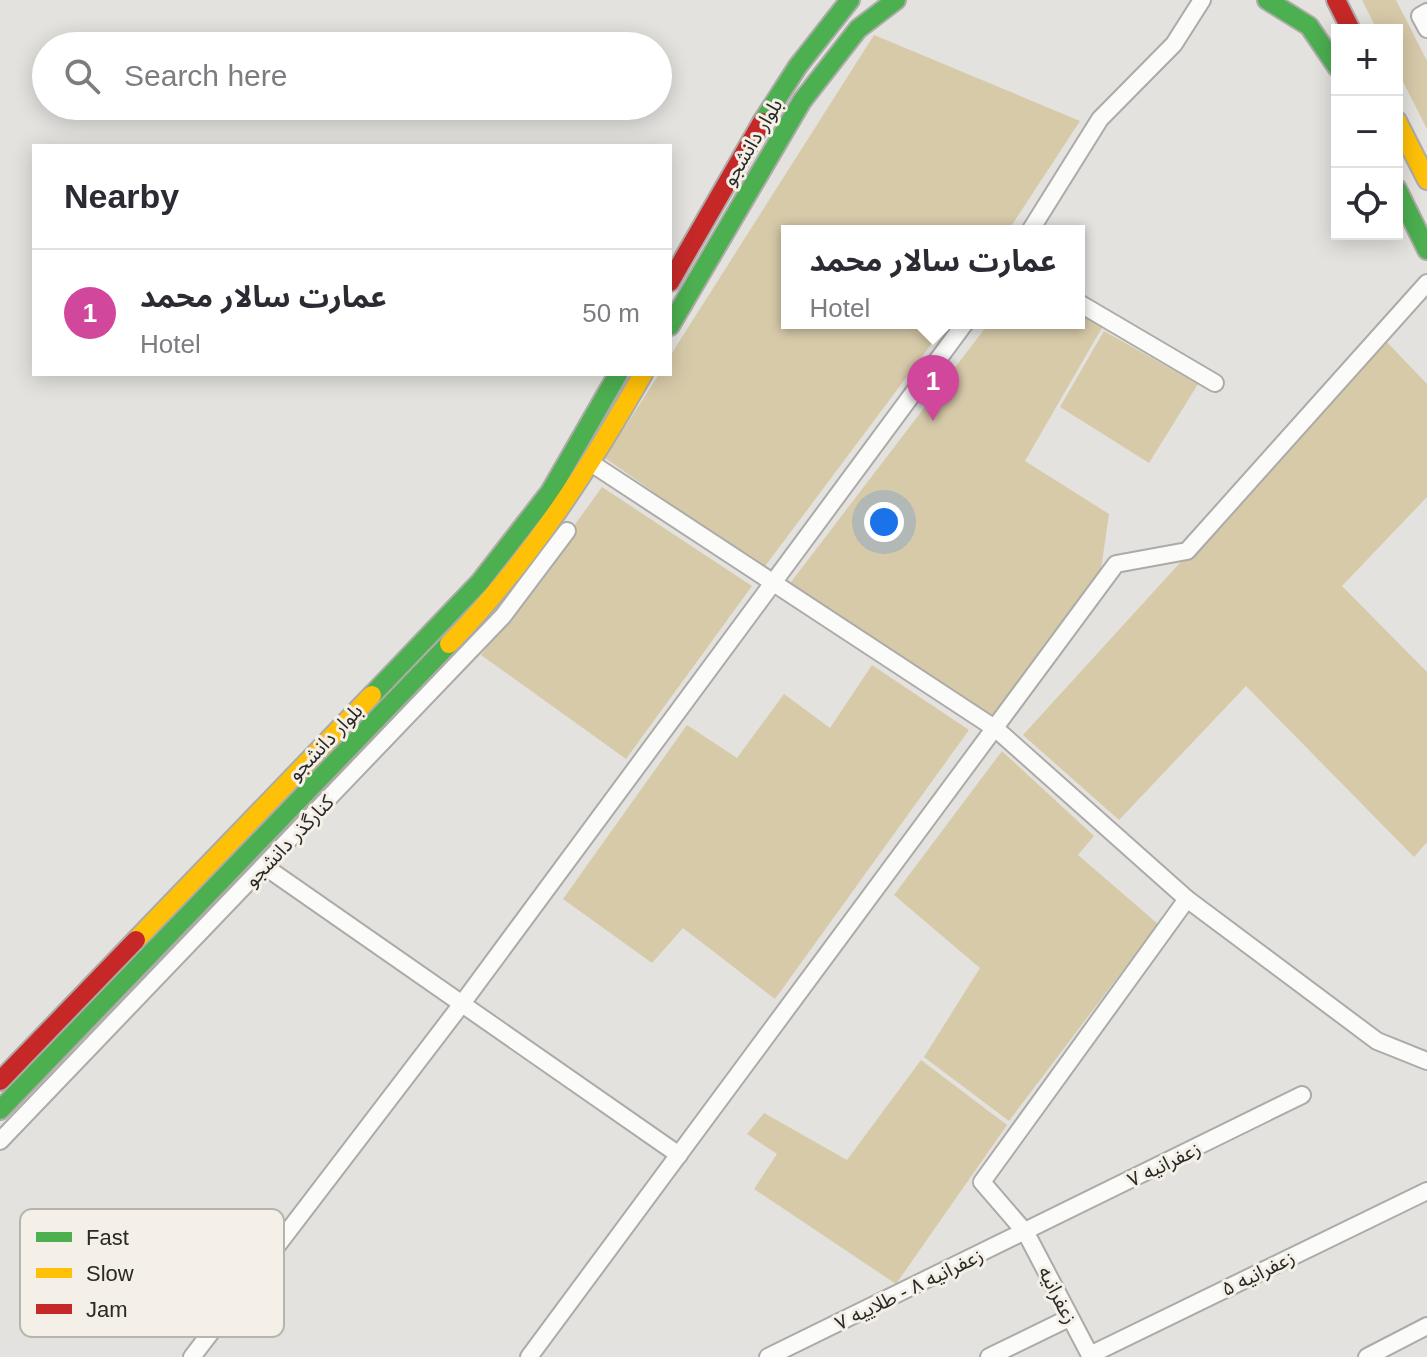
<!DOCTYPE html>
<meta charset="utf-8">
<style>
body{margin:0;font-family:Helvetica,"Noto Sans Arabic",sans-serif;background:#f2f2f3;color:#2b2b33}
.controls{position:absolute;right:24px;top:24px;display:grid;overflow:hidden;border-radius:0px;box-shadow:0 4px 20px #0003}
.controls button{width:72px;height:72px;display:grid;place-items:center;padding:0;border:0;border-bottom:2px solid #e1e1e2;background:#fff;color:#2b2b33;font:40px sans-serif}
.you{position:absolute;left:884px;top:522px;width:28px;height:28px;margin:-20px;border:6px solid #fff;border-radius:50%;background:#1a73e8;box-shadow:0 0 0 12px #1a73e833}
.badge{display:grid;place-items:center;width:52px;height:52px;border-radius:50%;background:#6b6a66;color:#fff;font-size:26px;font-weight:700}
.pin{position:absolute;translate:-50% -66px;filter:drop-shadow(0 2px 4px #0008)}
.pin::after{content:'';position:absolute;top:42px;width:28px;height:24px;background:inherit;clip-path:polygon(0 0,100% 0,50% 100%)}
.popup{position:absolute;left:781px;top:225px;width:304px;height:104px;box-sizing:border-box;display:grid;place-content:center;border-radius:0px;background:#fff;filter:drop-shadow(0 2px 6px #0005);font-size:26px;white-space:nowrap;color:#7c7c81}
.popup b{font-size:30px;color:#2b2b33}
.popup::after{content:'';position:absolute;left:50%;top:100%;margin-left:-16px;border:16px solid transparent;border-top-color:#fff}
.list{margin:0;padding:0;list-style:none}
h2{display:flex;justify-content:space-between;align-items:center;height:104px;margin:0;padding:0 32px;font-size:34px}
h2 small{font-size:26px;font-weight:400;color:#7c7c81}
.list li{display:grid;grid-template-columns:52px 1fr auto;gap:24px;align-items:center;box-sizing:border-box;height:128px;padding:0 32px;border-top:2px solid #e1e1e2}
.list b{display:block;font-size:30px;white-space:nowrap}
.list p{margin:0;font-size:26px;white-space:nowrap;color:#7c7c81}
.list em{font-size:26px;font-style:normal;color:#7c7c81}
.icon{flex:none;width:44px;height:44px;fill:none;stroke:currentColor;stroke-width:2;stroke-linecap:round;stroke-linejoin:round}
.map{position:relative;flex:none;width:1427px;height:1357px;overflow:hidden}
.search{position:absolute;background:#fff;box-shadow:0 4px 20px #0003;left:32px;top:32px;width:640px;height:88px;display:flex;align-items:center;gap:20px;box-sizing:border-box;padding:0 28px;border-radius:44px;color:#7c7c81;font-size:30px}
.panel{position:absolute;background:#fff;box-shadow:0 4px 20px #0003;left:32px;top:144px;width:640px;height:232px;border-radius:0px}
.map>svg:first-child{display:block}
.green{fill:#d7caa9}
.lines{fill:none;stroke-linecap:round;stroke-linejoin:round}
.street-casing{stroke:#acaba8;stroke-width:20}
.fast-casing{stroke:#acaba8;stroke-width:22}
.slow-casing{stroke:#acaba8;stroke-width:22}
.jam-casing{stroke:#acaba8;stroke-width:22}
.street{stroke:#fbfbfa;stroke-width:16}
.fast{stroke:#4caf50;stroke-width:18}
.slow{stroke:#ffc107;stroke-width:18}
.jam{stroke:#c62828;stroke-width:18}
.labels{text-anchor:middle;stroke-width:6;stroke-linejoin:round;paint-order:stroke}
.street-label{font-size:20px;fill:#2a2926;stroke:#f4f0e8}
.key{fill:#f4f0e8;stroke:#b7b4ae;stroke-width:2}
.key-label{font-size:22px;fill:#2a2926}
</style>
<div class="map">
<svg width="1427" height="1357" viewBox="0 0 1427 1357">
<rect width="100%" height="100%" fill="#e3e2de"/>
<g class="green">
<polygon points="1362,0 1396,0 1427,61 1427,129 1397,70 1397,30 1377,30"/>
<polygon points="874,35 1080,121 1008,231 787,231 787,323 947,323 763,569 605,458 659,374 670,374 670,356"/>
<polygon points="1079,313 1103,326 1025,461 1109,514 1101,569 994,718 788,586 989,323 1079,323"/>
<polygon points="1104,331 1198,384 1149,463 1060,407"/>
<polygon points="1384,339 1427,384 1427,497 1342,586 1427,672 1427,842 1414,857 1246,686 1119,820 1023,735"/>
<polygon points="602,487 752,586 626,759 481,655"/>
<polygon points="872,665 969,730 775,999 683,928 652,963 563,899 687,725 737,758 784,694 830,728"/>
<polygon points="1002,751 1094,836 1078,855 1158,924 1009,1121 924,1057 980,968 894,895"/>
<polygon points="921,1060 1007,1125 896,1284 754,1189 777,1154 747,1134 764,1113 847,1160"/>
</g>
<g class="lines">
<defs>
<g id="street">
<polyline points="1427,12 1420,16 1427,29"/>
<polyline points="1030,231 1100,119 1174,44 1202,0"/>
<polyline points="1079,303 1215,383"/>
<polyline points="591,463 996,729 1187,899 1377,1041 1427,1061"/>
<polyline points="264,866 679,1155"/>
<polyline points="0,1141 503,616 567,531"/>
<polyline points="1090,1355 1427,1191"/>
<polyline points="192,1357 461,1005 965,323"/>
<polyline points="529,1357 1116,564 1187,551 1427,283"/>
<polyline points="768,1357 1302,1095"/>
<polyline points="989,1357 1069,1318"/>
<polyline points="1091,1357 1026,1233 982,1182 1187,899"/>
<polyline points="1367,1357 1427,1326"/>
</g>
<g id="fast">
<polyline points="1267,0 1309,26 1337,67"/>
<polyline points="762,122 798,66 850,0"/>
<polyline points="1397,189 1427,250"/>
<polyline points="670,326 802,101 858,29 896,0"/>
<polyline points="372,695 480,582 550,492 618,374"/>
<polyline points="0,1110 449,644"/>
</g>
<g id="slow">
<polyline points="1397,121 1427,180"/>
<path d="M449 644C528 563 587 472 643 374"/>
<polyline points="136,940 372,695"/>
</g>
<g id="jam">
<polyline points="1336,0 1351,30"/>
<polyline points="670,282 762,122"/>
<polyline points="0,1081 136,940"/>
</g>
</defs>
<use href="#street" class="street-casing"/>
<use href="#fast" class="fast-casing"/>
<use href="#slow" class="slow-casing"/>
<use href="#jam" class="jam-casing"/>
<use href="#street" class="street"/>
<use href="#fast" class="fast"/>
<use href="#slow" class="slow"/>
<use href="#jam" class="jam"/>
</g>
<g class="labels">
<g class="street-label">
<text transform="translate(752 142) rotate(-59)" y="7">بلوار دانشجو</text>
<text transform="translate(325 742) rotate(-46)" y="7">بلوار دانشجو</text>
<text transform="translate(289 841) rotate(-46)" y="7">کنارگذر دانشجو</text>
<text transform="translate(1164 1164) rotate(-26)" y="7">زعفرانیه ۷</text>
<text transform="translate(1258 1273) rotate(-26)" y="7">زعفرانیه ۵</text>
<text transform="translate(909 1289) rotate(-26)" y="7">زعفرانیه ۸ - طلاییه ۷</text>
<text transform="translate(1058 1295) rotate(63)" y="7">زعفرانیه</text>
</g>
</g>
<rect x="20" y="1209" width="264" height="128" rx="12" class="key"/>
<rect x="36" y="1232" width="36" height="10" fill="#4caf50"/>
<rect x="36" y="1268" width="36" height="10" fill="#ffc107"/>
<rect x="36" y="1304" width="36" height="10" fill="#c62828"/>
<g class="key-label">
<text x="86" y="1245">Fast</text>
<text x="86" y="1281">Slow</text>
<text x="86" y="1317">Jam</text>
</g>
</svg>
<div class="controls">
<button>+</button>
<button>−</button>
<button><svg class="icon" aria-label="locate" viewBox="0 0 24 24"><circle cx="12" cy="12" r="6"/><path d="M12 2v4M12 18v4M2 12h4M18 12h4"/></svg></button>
</div>
<div class="you"></div>
<div class="pin badge" style="left:933px;top:421px;background:#d1479c">1</div>
<div class="popup"><b>عمارت سالار محمد</b>Hotel</div>
<div class="search"><svg class="icon" aria-label="search" viewBox="0 0 24 24"><circle cx="10" cy="10" r="6"/><path d="M15 15l6 6"/></svg>Search here</div>
<section class="panel">
<h2>Nearby<small></small></h2>
<ul class="list">
<li><span class="badge" style="background:#d1479c">1</span><div><b>عمارت سالار محمد</b><p>Hotel</p></div><em>50 m</em></li>
</ul>
</section>
</div>
